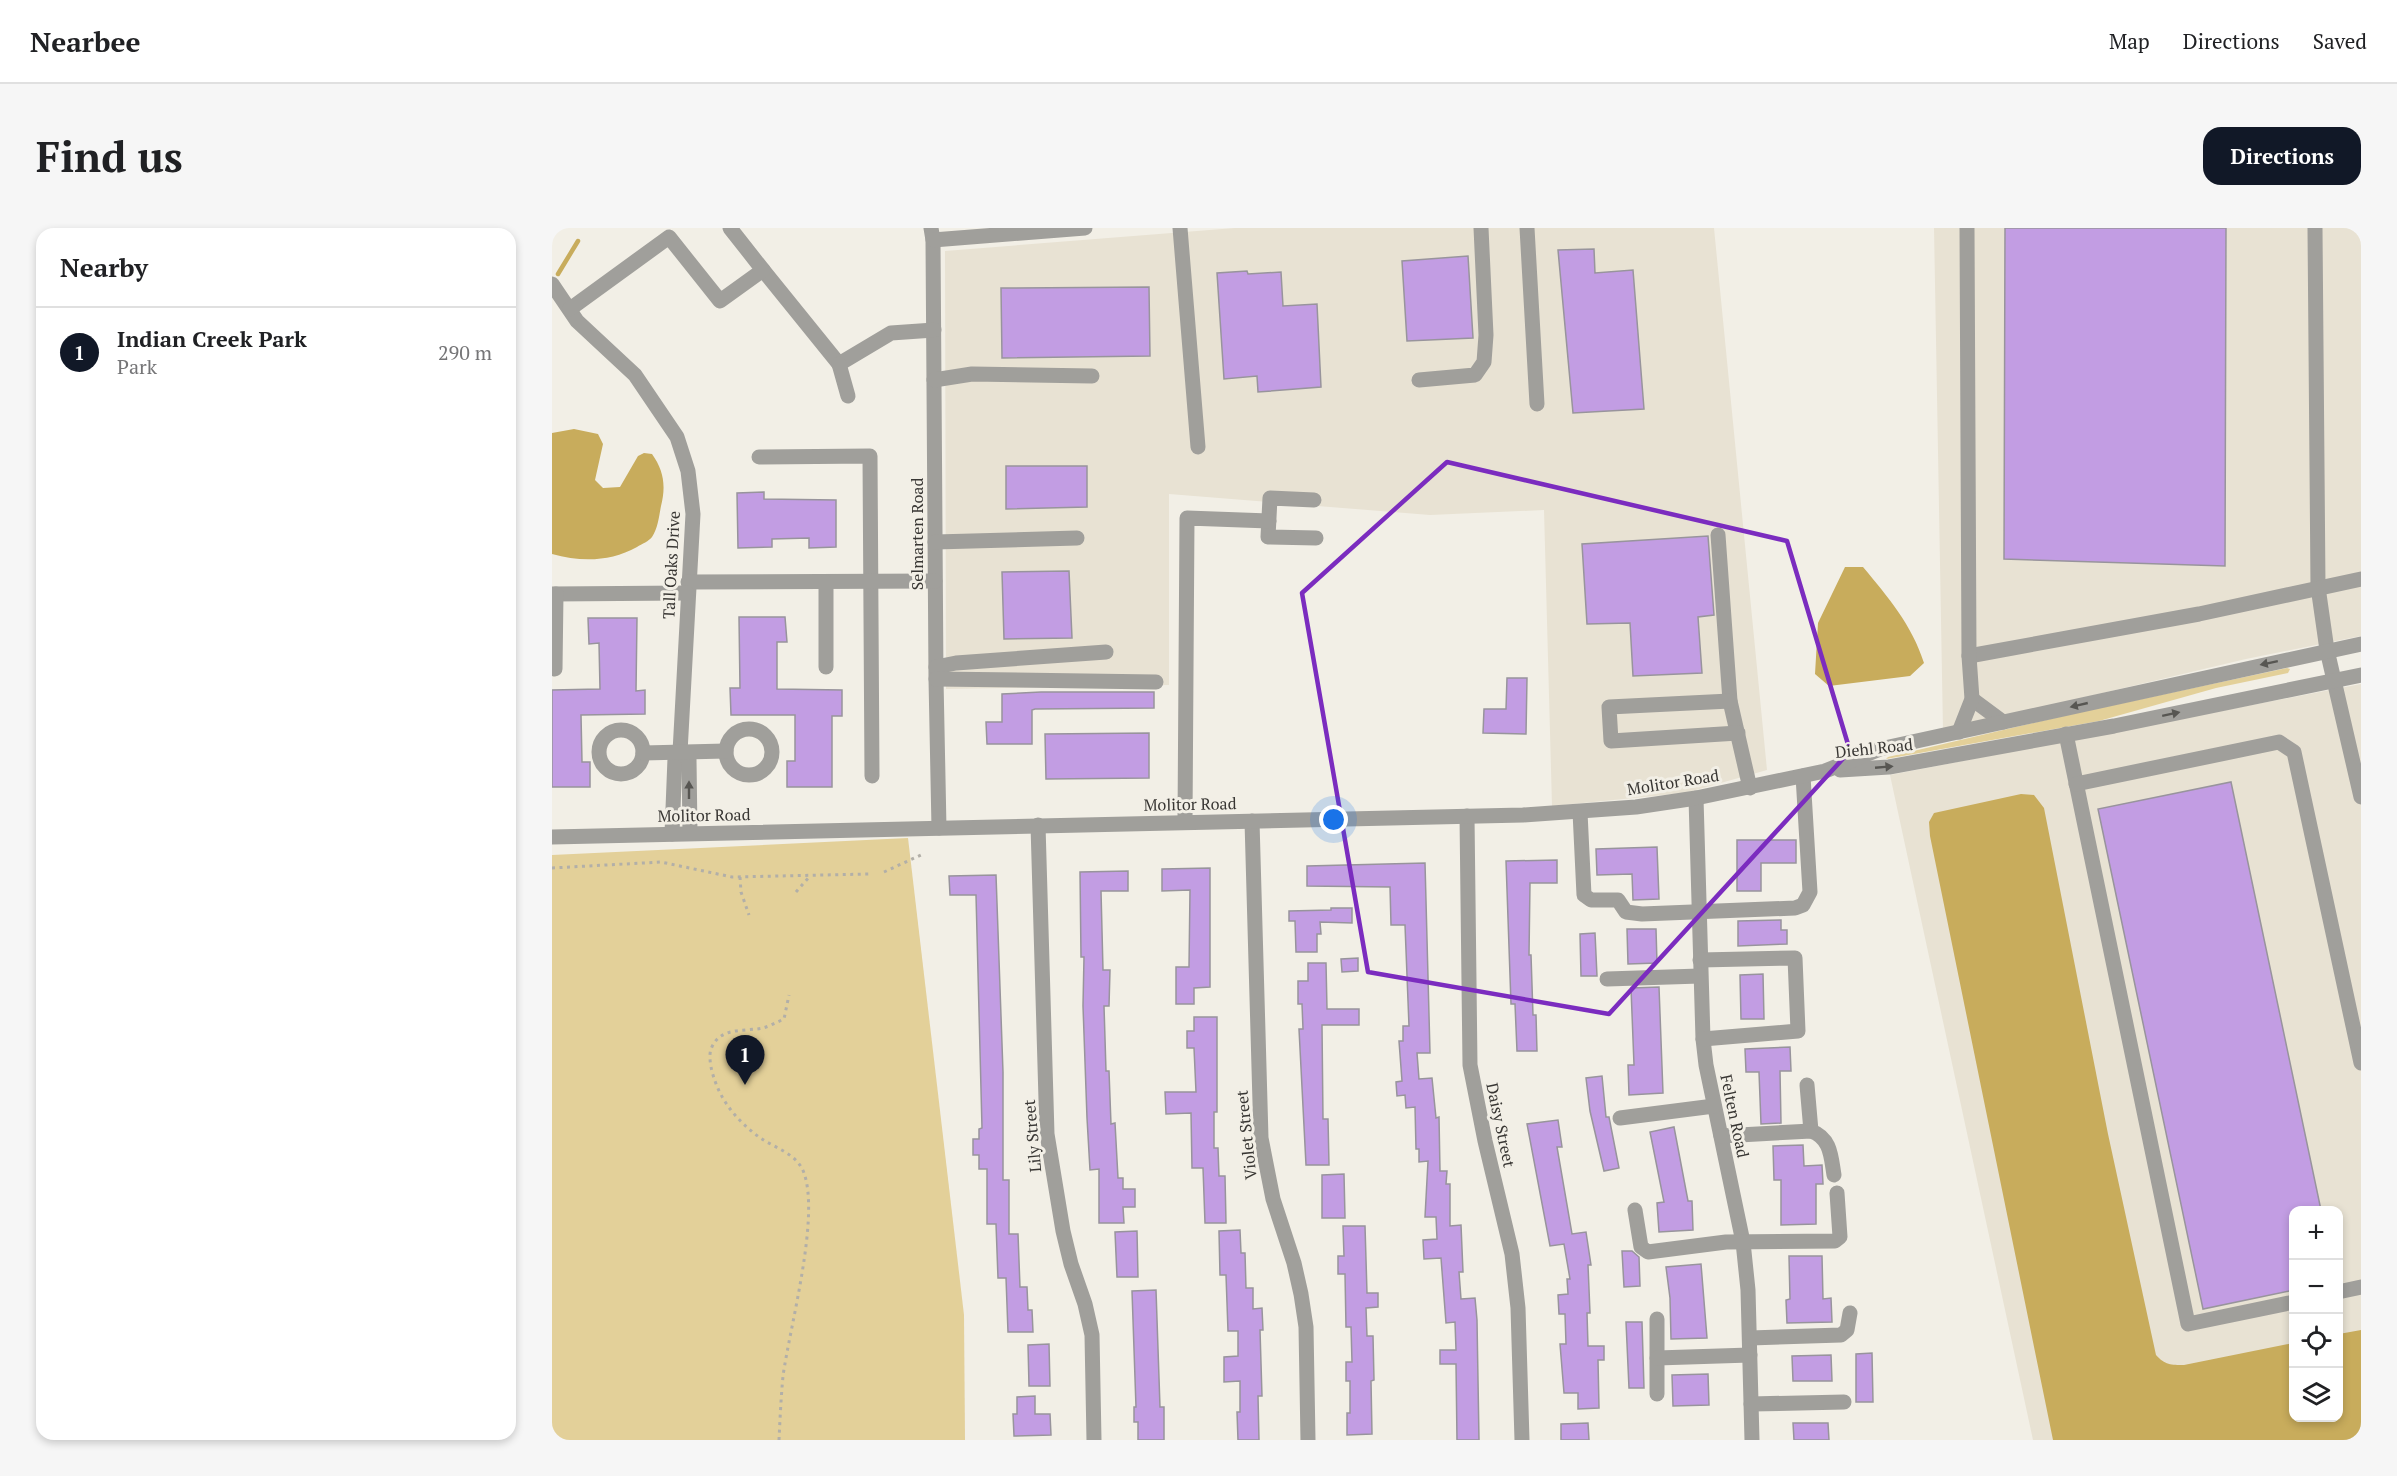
<!DOCTYPE html>
<meta charset="utf-8">
<style>
body{margin:0;font-family:"PT Serif",serif;background:#f6f6f6;color:#202124}
.controls{position:absolute;right:18px;bottom:18px;display:grid;overflow:hidden;border-radius:12px;box-shadow:0 3px 9px #0003}
.controls button{width:54px;height:54px;display:grid;place-items:center;padding:0;border:0;border-bottom:2px solid #e0e0e0;background:#fff;color:#202124;font:30px sans-serif}
.you{position:absolute;left:782px;top:592px;width:21px;height:21px;margin:-15px;border:4px solid #fff;border-radius:50%;background:#1a73e8;box-shadow:0 0 0 9px #1a73e833}
.badge{display:grid;place-items:center;width:39px;height:39px;border-radius:50%;background:#111827;color:#fff;font-size:20px;font-weight:700}
.pin{position:absolute;translate:-50% -50px;filter:drop-shadow(0 2px 3px #0008)}
.pin::after{content:'';position:absolute;top:32px;width:21px;height:18px;background:inherit;clip-path:polygon(0 0,100% 0,50% 100%)}
.list{margin:0;padding:0;list-style:none}
h2{display:flex;justify-content:space-between;align-items:center;height:78px;margin:0;padding:0 24px;font-size:26px}
h2 small{font-size:20px;font-weight:400;color:#757577}
.list li{display:grid;grid-template-columns:39px 1fr auto;gap:18px;align-items:center;box-sizing:border-box;height:90px;padding:0 24px;border-top:2px solid #e0e0e0}
.list b{display:block;font-size:22px;white-space:nowrap}
.list p{margin:0;font-size:20px;white-space:nowrap;color:#757577}
.list em{font-size:20px;font-style:normal;color:#757577}
.icon{flex:none;width:33px;height:33px;fill:none;stroke:currentColor;stroke-width:2;stroke-linecap:round;stroke-linejoin:round}
.map{position:relative;flex:none;width:1809px;height:1212px;overflow:hidden;border-radius:18px}
header{display:flex;align-items:center;gap:36px;box-sizing:border-box;height:84px;padding:0 30px;background:#fff;border-bottom:2px solid #e0e0e0}
header strong{font-size:28px}
nav{display:flex;gap:33px;margin-inline-start:auto;font-size:21px}
.intro{display:flex;align-items:center;justify-content:space-between;box-sizing:border-box;height:144px;padding:0 36px}
h1{margin:0;font-size:42px}
.button{padding:15px 27px;border-radius:18px;background:#111827;color:#fff;font-size:21px;font-weight:700}
main{display:flex;gap:36px;padding:0 36px}
aside{flex:1;background:#fff;border-radius:18px;box-shadow:0 3px 9px #0003}
.map>svg:first-child{display:block}
.built{fill:#e8e2d3;fill-rule:evenodd}
.green{fill:#e3d099}
.water{fill:#c8ac5c}
.lines{fill:none;stroke-linecap:round;stroke-linejoin:round}
.stream{stroke:#c8ac5c;stroke-width:4.5}
.building{fill:#c29de3;stroke:#98949c;stroke-width:1.5}
.path{stroke:#b2afa8;stroke-width:3;stroke-dasharray:3 4.5;stroke-linecap:butt}
.minor{stroke:#a09f9b;stroke-width:15}
.oneway{fill:#575652}
.marked{fill:none;stroke:#7b2cbf;stroke-width:4.5;stroke-linejoin:round}
.labels{text-anchor:middle;stroke-width:6;stroke-linejoin:round;paint-order:stroke}
.street-label{font-size:16px;fill:#383633;stroke:#f2efe6}
</style>
<header>
<strong>Nearbee</strong>
<nav><a>Map</a><a>Directions</a><a>Saved</a></nav>
</header>
<div class="intro"><h1>Find us</h1><a class="button">Directions</a></div>
<main>
<aside>
<h2>Nearby<small></small></h2>
<ul class="list">
<li><span class="badge">1</span><div><b>Indian Creek Park</b><p>Park</p></div><em>290 m</em></li>
</ul>
</aside>
<div class="map">
<svg width="1809" height="1212" viewBox="0 0 1809 1212">
<rect width="100%" height="100%" fill="#f2efe6"/>
<g class="built">
<polygon points="683,0 1162,0 1215,542 1133,565 1000,578 992,282 878,287 617,266 617,457 394,461 393,23"/>
<polygon points="1382,0 1809,0 1809,408 1694,431 1391,503"/>
<path d="M1809 456V1212H1481L1338 547ZM1742 982H1786V1190H1742Z"/>
</g>
<g class="green">
<polygon points="1735,440 1738,441 1736,445 1664,460 1547,493 1334,531 1336,529 1524,485"/>
<polygon points="356,610 412,1087 413,1212 0,1212 0,627"/>
</g>
<g class="water">
<path d="M22 201 46 206 51 216 43 252 51 260 68 259 86 228 92 225 100 226C112 243 114 258 109 278 107 288 106 300 100 309 97 313 90 316 85 319 58 334 29 334 0 326V205Z"/>
<path d="M1293 339H1311C1336 369 1360 397 1372 435L1358 448 1277 458 1263 446 1266 395Z"/>
<path d="M1469 566 1482 567 1492 580 1556 906 1604 1127C1613 1137 1619 1137 1632 1137L1741 1115 1742 1190H1786L1787 1106 1809 1102V1212H1501L1378 608 1377 594 1382 585Z"/>
</g>
<g class="lines">
<polyline class="stream" points="6,46 26,13"/>
</g>
<g class="building">
<polygon points="1453,0 1674,0 1673,338 1452,331"/>
<polygon points="1042,21 1043,45 1081,42 1092,181 1021,185 1006,22"/>
<polygon points="916,28 921,110 855,113 850,33"/>
<polygon points="695,43 696,46 729,44 731,78 765,76 769,159 706,164 705,148 672,151 665,45"/>
<polygon points="597,59 598,128 450,130 449,60"/>
<polygon points="454,238 535,238 535,279 454,281"/>
<polygon points="212,264 212,271 284,272 284,319 257,320 257,310 220,311 220,319 186,320 185,265"/>
<polygon points="1156,308 1162,387 1146,389 1150,445 1081,448 1078,395 1035,396 1030,316"/>
<polygon points="517,343 520,410 452,411 450,344"/>
<polygon points="187,389 233,389 235,414 225,414 225,461 290,462 290,488 280,488 280,559 235,559 235,533 243,533 243,487 179,487 178,460 188,460"/>
<polygon points="36,390 85,390 84,463 93,462 93,486 29,487 30,534 38,534 38,559 0,559 0,462 48,461 47,415 37,416"/>
<polygon points="955,450 975,450 974,506 931,505 932,481 954,481"/>
<polygon points="489,464 602,464 602,480 483,481 480,482 480,516 435,516 434,494 450,494 450,466"/>
<polygon points="597,505 597,550 494,551 493,506"/>
<polygon points="1679,554 1769,982 1742,982 1742,1062 1651,1081 1546,581"/>
<polygon points="1185,612 1244,612 1244,635 1209,635 1209,663 1185,663"/>
<polygon points="1105,619 1107,671 1081,672 1080,646 1045,647 1044,621"/>
<polygon points="1005,632 1005,655 978,655 977,727 979,727 981,787 984,787 985,823 965,823 963,776 959,776 954,633"/>
<polygon points="873,635 878,825 865,825 867,851 880,850 884,890 887,889 888,943 895,943 894,956 898,956 898,998 909,997 911,1044 907,1044 909,1071 923,1070 925,1092 927,1212 905,1212 904,1136 888,1136 888,1122 904,1122 903,1094 894,1095 889,1030 872,1031 871,1012 885,1011 884,989 873,989 876,933 867,934 867,921 864,921 863,879 854,880 853,867 845,868 844,854 850,853 847,813 851,813 851,798 857,798 853,697 839,697 838,659 755,658 755,638"/>
<polygon points="658,640 658,759 642,760 642,776 624,776 624,739 637,739 638,662 610,663 610,641"/>
<polygon points="576,643 576,663 549,663 551,742 558,742 557,778 552,778 554,843 557,843 559,896 563,895 566,950 571,950 571,961 583,961 583,979 571,979 572,995 547,995 547,941 538,942 535,890 531,778 532,729 529,729 528,644"/>
<polygon points="444,647 451,844 451,952 457,952 457,1006 466,1006 468,1059 475,1059 476,1082 480,1082 481,1104 456,1104 454,1050 446,1050 444,996 435,996 435,941 427,941 427,927 421,927 421,911 427,911 427,901 430,900 424,667 398,667 397,648"/>
<polygon points="779,680 800,680 800,695 768,694 769,706 765,706 765,724 744,724 743,693 737,693 737,683 779,682"/>
<polygon points="1229,692 1229,702 1235,702 1235,716 1186,718 1186,693"/>
<polygon points="1075,701 1104,701 1105,735 1076,736"/>
<polygon points="1043,705 1045,748 1029,748 1028,706"/>
<polygon points="806,730 806,743 790,744 789,731"/>
<polygon points="756,735 774,735 775,781 807,781 807,797 770,797 771,891 776,891 777,937 754,937 747,801 751,801 750,776 746,776 746,753 756,753"/>
<polygon points="1211,746 1212,791 1189,791 1188,747"/>
<polygon points="1107,759 1111,865 1077,867 1076,837 1082,837 1079,760"/>
<polygon points="642,789 665,789 665,884 662,884 662,920 666,920 667,948 673,948 674,995 653,995 651,940 640,940 639,885 614,886 613,864 644,864 642,820 635,820 635,803 642,803"/>
<polygon points="1238,819 1239,843 1228,843 1229,895 1209,896 1207,844 1194,844 1193,821"/>
<polygon points="1050,848 1054,889 1057,889 1067,940 1052,943 1038,883 1034,850"/>
<polygon points="1006,892 1010,919 1005,919 1020,1006 1034,1004 1039,1037 1036,1037 1038,1085 1035,1085 1036,1118 1052,1118 1052,1132 1046,1132 1047,1180 1026,1181 1026,1165 1012,1165 1008,1116 1014,1116 1013,1086 1007,1086 1006,1067 1016,1066 1015,1051 1018,1051 1012,1016 998,1018 975,896"/>
<polygon points="1122,899 1136,973 1140,973 1141,1002 1107,1004 1105,975 1112,974 1098,904"/>
<polygon points="1251,917 1252,938 1270,937 1271,956 1264,956 1264,996 1229,997 1229,952 1222,952 1221,918"/>
<polygon points="792,946 793,990 770,990 770,947"/>
<polygon points="791,998 813,998 815,1065 826,1065 826,1079 814,1080 815,1108 821,1108 822,1152 819,1153 820,1206 795,1207 795,1185 798,1185 798,1153 794,1153 794,1134 800,1134 799,1099 794,1099 793,1046 786,1046 786,1028 792,1028"/>
<polygon points="688,1002 689,1025 693,1025 694,1060 701,1060 701,1081 710,1080 711,1102 708,1102 710,1168 706,1168 707,1212 686,1212 685,1184 688,1184 688,1153 672,1154 672,1129 686,1128 686,1103 676,1103 674,1047 668,1047 667,1003"/>
<polygon points="585,1003 586,1049 565,1049 563,1004"/>
<polygon points="1070,1023 1080,1023 1087,1029 1088,1058 1072,1059"/>
<polygon points="1237,1028 1270,1028 1271,1071 1279,1070 1280,1094 1235,1095 1234,1072 1238,1071"/>
<polygon points="1149,1036 1155,1110 1119,1111 1118,1070 1114,1039"/>
<polygon points="604,1062 608,1179 612,1179 612,1212 586,1212 586,1194 582,1194 582,1179 584,1179 580,1063"/>
<polygon points="1074,1094 1090,1094 1092,1160 1077,1160"/>
<polygon points="497,1116 498,1158 477,1158 476,1117"/>
<polygon points="1320,1125 1321,1174 1304,1174 1304,1126"/>
<polygon points="1279,1127 1280,1153 1241,1153 1240,1128"/>
<polygon points="1156,1146 1157,1177 1121,1178 1120,1147"/>
<polygon points="483,1168 483,1186 498,1186 499,1207 462,1208 461,1186 465,1186 465,1169"/>
<polygon points="1036,1195 1037,1212 1009,1212 1009,1196"/>
<polygon points="1241,1195 1276,1195 1277,1212 1242,1212"/>
</g>
<g class="lines">
<g class="path">
<polyline points="0,640 109,634 180,649 318,646"/>
<polyline points="332,644 371,626"/>
<polyline points="188,649 189,664 197,687"/>
<polyline points="244,664 258,648"/>
<path d="M227 1212C228 1191 229 1169 231 1148 238 1098 268 990 252 945 245 925 222 920 207 909 187 894 171 876 163 853 160 845 156 830 159 821 168 798 192 804 211 800 218 798 225 794 232 791L237 767"/>
</g>
<g class="minor">
<polyline points="379,0 381,12 384,451 387,600"/>
<polyline points="628,0 646,219"/>
<polyline points="975,0 985,176"/>
<polyline points="1763,0 1766,359 1775,422 1809,569"/>
<polyline points="381,12 533,0"/>
<polyline points="211,42 287,136 339,105 382,102"/>
<polyline points="0,56 25,93 83,147 125,209 136,243 141,286 128,524 123,530 120,606"/>
<polyline points="18,81 117,9 168,73 211,42 178,0"/>
<polyline points="287,136 296,168"/>
<polyline points="382,152 420,146 540,148"/>
<polyline points="867,152 923,147 932,134 934,107 929,0"/>
<polyline points="207,229 318,228 320,548"/>
<polyline points="762,272 718,270 716,309 764,310"/>
<polyline points="1166,307 1178,473 1198,560"/>
<polyline points="383,314 525,310"/>
<polyline points="136,354 383,353"/>
<polyline points="274,355 274,439"/>
<polyline points="0,366 135,365"/>
<polyline points="1417,428 1647,386 1809,351"/>
<polyline points="384,439 404,435 554,424"/>
<polyline points="3,441 4,366"/>
<polyline points="384,451 604,454"/>
<polyline points="1420,471 1451,494"/>
<polyline points="1178,473 1057,479 1059,513 1186,505"/>
<circle cx="197" cy="524" r="23"/>
<circle cx="69" cy="524" r="22"/>
<polyline points="1407,504 1420,471 1417,428 1415,0"/>
<polyline points="1514,506 1636,1096 1742,1074"/>
<polyline points="128,524 137,531 138,605"/>
<polyline points="91,525 174,523"/>
<polyline points="1288,542 1337,539 1562,498 1809,447"/>
<polyline points="1524,556 1727,514 1742,524 1809,835"/>
<polyline points="1144,570 1151,811 1154,837 1191,1014 1196,1062 1200,1212"/>
<polyline points="1028,584 1032,667 1039,672 1066,672 1074,684 1090,686 1243,680 1251,677 1258,664 1251,548"/>
<polyline points="915,588 918,837 933,913 960,1026 966,1080 970,1212"/>
<polyline points="700,593 709,910 721,971 742,1035 749,1066 754,1099 756,1212"/>
<polyline points="633,594 635,290 717,293"/>
<polyline points="486,597 495,906 511,1003 519,1036 533,1076 540,1107 542,1212"/>
<polyline points="0,609 971,587 1084,579 1144,570 1273,543 1328,521 1809,416"/>
<polyline points="1148,732 1243,730 1246,803 1151,811"/>
<polyline points="1055,751 1148,748"/>
<polyline points="1255,857 1259,903"/>
<polyline points="1068,890 1162,878"/>
<path d="M1169 908 1259 903C1279 910 1279 929 1282 947"/>
<polyline points="1083,982 1089,1019 1096,1024 1174,1014 1283,1013 1288,1009 1285,965"/>
<polyline points="1786,1064 1809,1059"/>
<polyline points="1105,1091 1105,1166"/>
<polyline points="1198,1110 1289,1107 1295,1102 1298,1085"/>
<polyline points="1105,1130 1198,1127"/>
<polyline points="1199,1176 1292,1174"/>
</g>
</g>
<defs><path id="oneway-solid" d="M-6-.8H1V-3.2L6.5 0L1 3.2V.8H-6Z" transform="scale(1.5)"/></defs>
<g class="oneway">
<use href="#oneway-solid" transform="translate(1717 435) rotate(168)"/>
<use href="#oneway-solid" transform="translate(1527 477) rotate(167)"/>
<use href="#oneway-solid" transform="translate(1619 486) rotate(-12)"/>
<use href="#oneway-solid" transform="translate(1332 539) rotate(-5)"/>
<use href="#oneway-solid" transform="translate(137 562) rotate(-90)"/>
</g>
<path class="marked" d="M895 234 1235 313 1298 523 1057 786 816 744 750 365Z"/>
<g class="labels">
<g class="street-label">
<text transform="translate(365 306) rotate(-90)" y="6">Selmarten Road</text>
<text transform="translate(119 337) rotate(-87)" y="6">Tall Oaks Drive</text>
<text transform="translate(1322 520) rotate(-6)" y="6">Diehl Road</text>
<text transform="translate(1121 554) rotate(-9)" y="6">Molitor Road</text>
<text transform="translate(638 576) rotate(-1)" y="6">Molitor Road</text>
<text transform="translate(152 587) rotate(-1)" y="6">Molitor Road</text>
<text transform="translate(1183 888) rotate(78)" y="6">Felten Road</text>
<text transform="translate(949 897) rotate(78)" y="6">Daisy Street</text>
<text transform="translate(694 907) rotate(-96)" y="6">Violet Street</text>
<text transform="translate(480 908) rotate(-95)" y="6">Lily Street</text>
</g>
</g>
</svg>
<div class="controls">
<button>+</button>
<button>−</button>
<button><svg class="icon" aria-label="locate" viewBox="0 0 24 24"><circle cx="12" cy="12" r="6"/><path d="M12 2v4M12 18v4M2 12h4M18 12h4"/></svg></button>
<button><svg class="icon" aria-label="layers" viewBox="0 0 24 24"><path d="M12 4l9 5-9 5-9-5zM3 14l9 5 9-5"/></svg></button>
</div>
<div class="you"></div>
<div class="pin badge" style="left:193px;top:857px">1</div>
</div>
</main>
